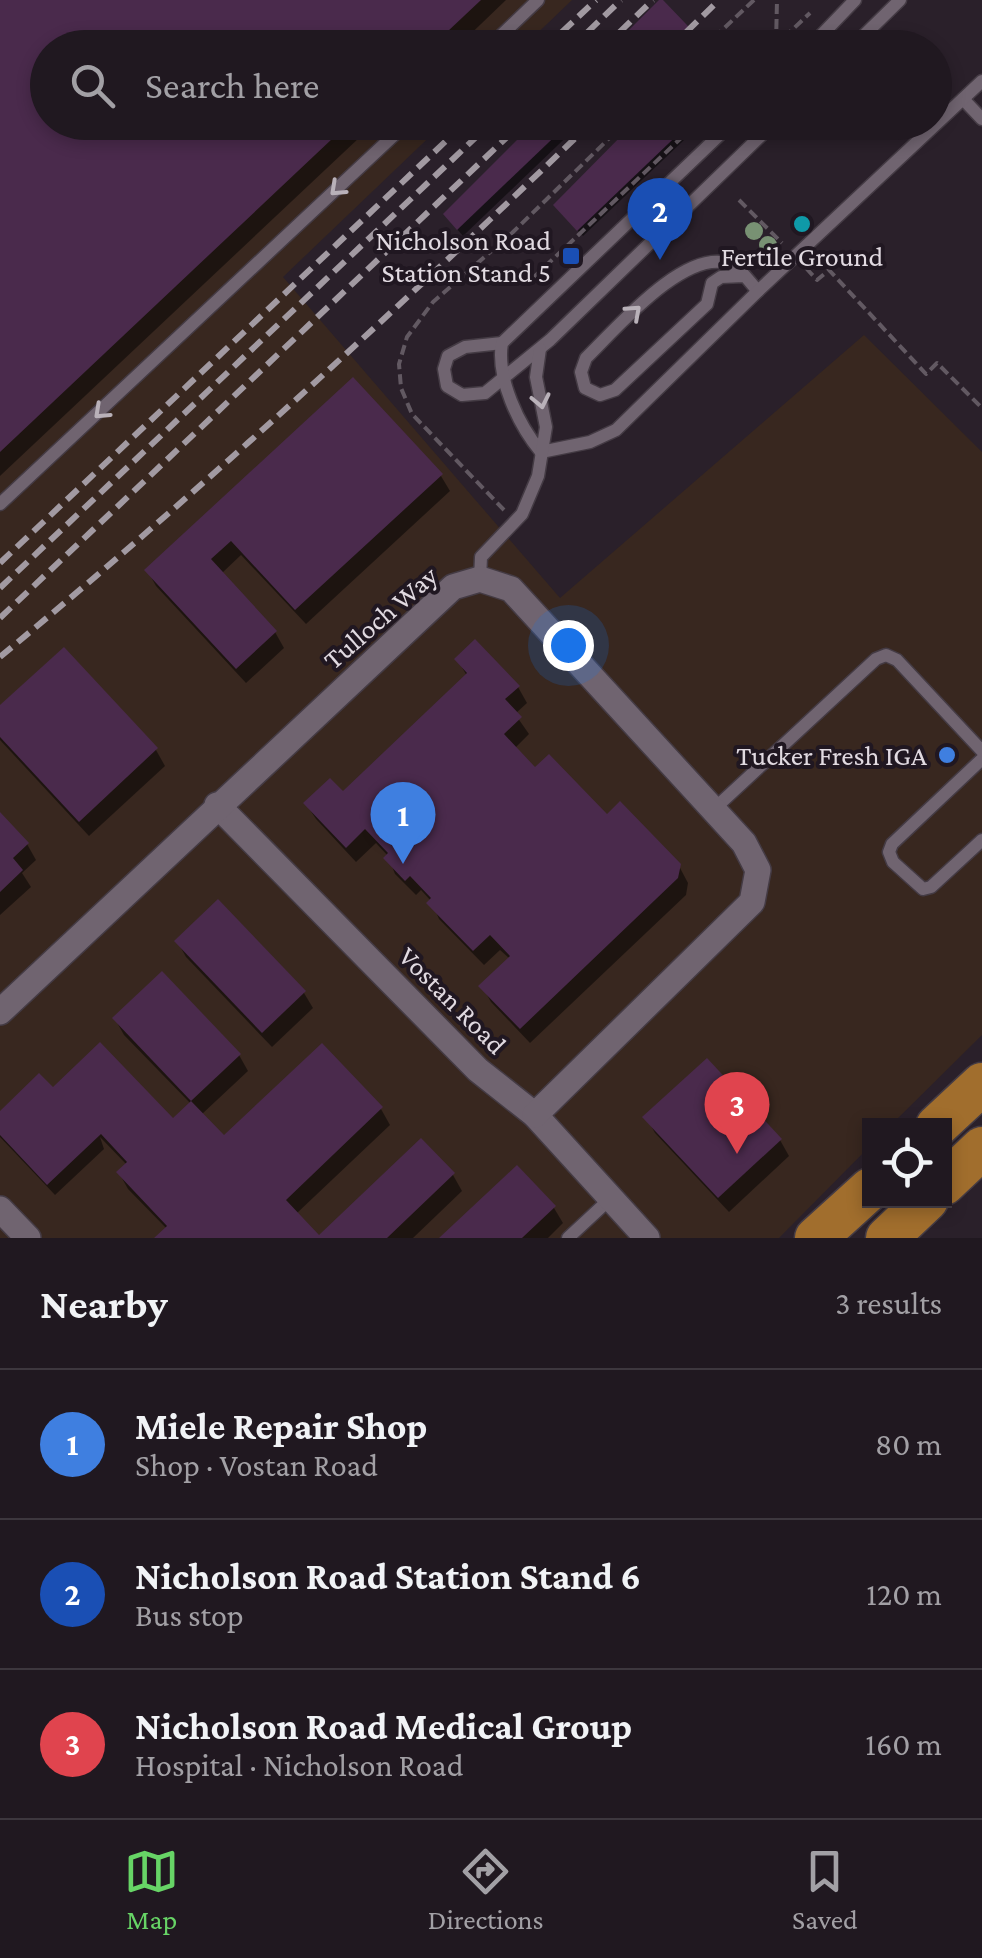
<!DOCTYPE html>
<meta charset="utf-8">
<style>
body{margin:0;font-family:"Crimson Pro",serif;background:#282129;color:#f1f3f6}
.controls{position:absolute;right:30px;bottom:30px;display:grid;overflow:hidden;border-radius:0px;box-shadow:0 5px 15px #0003}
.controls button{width:90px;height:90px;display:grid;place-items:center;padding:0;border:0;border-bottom:2px solid #3d373e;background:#201820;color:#f1f3f6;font:50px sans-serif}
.you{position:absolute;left:568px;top:645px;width:35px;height:35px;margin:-25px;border:8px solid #fff;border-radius:50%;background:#1a73e8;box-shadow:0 0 0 15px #1a73e833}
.badge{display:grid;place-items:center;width:65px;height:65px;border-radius:50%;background:#67d466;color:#fff;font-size:32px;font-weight:700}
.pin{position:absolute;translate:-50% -82px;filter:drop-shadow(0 2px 5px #0008)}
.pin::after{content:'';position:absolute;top:52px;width:35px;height:30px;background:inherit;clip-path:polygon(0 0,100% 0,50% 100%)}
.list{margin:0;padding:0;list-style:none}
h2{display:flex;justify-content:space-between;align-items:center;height:130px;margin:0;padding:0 40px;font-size:42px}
h2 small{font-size:32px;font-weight:400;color:#a2a0a5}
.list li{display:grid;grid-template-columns:65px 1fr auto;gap:30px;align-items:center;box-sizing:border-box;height:150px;padding:0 40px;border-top:2px solid #3d373e}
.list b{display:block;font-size:38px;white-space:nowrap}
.list p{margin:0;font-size:32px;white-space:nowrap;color:#a2a0a5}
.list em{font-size:32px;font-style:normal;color:#a2a0a5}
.icon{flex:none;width:55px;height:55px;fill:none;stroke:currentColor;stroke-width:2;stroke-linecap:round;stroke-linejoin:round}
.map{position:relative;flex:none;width:982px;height:1238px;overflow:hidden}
.search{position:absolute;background:#201820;box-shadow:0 5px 15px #0003;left:30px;right:30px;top:30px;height:110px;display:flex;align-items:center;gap:25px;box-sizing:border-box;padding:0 35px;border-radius:55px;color:#a2a0a5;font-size:38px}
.sheet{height:580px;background:#201820}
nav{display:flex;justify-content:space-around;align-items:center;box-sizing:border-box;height:140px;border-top:2px solid #3d373e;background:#201820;font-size:28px;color:#a2a0a5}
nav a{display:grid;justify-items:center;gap:5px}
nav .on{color:#67d466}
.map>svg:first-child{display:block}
.industrial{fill:#38271f}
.shadow{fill:#0007}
.building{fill:#4a2a4c}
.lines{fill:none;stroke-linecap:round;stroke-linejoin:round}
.service-casing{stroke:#443b44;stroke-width:15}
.minor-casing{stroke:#443b44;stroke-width:28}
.primary-casing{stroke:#443b44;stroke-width:45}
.path{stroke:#625962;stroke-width:4;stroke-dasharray:10 5;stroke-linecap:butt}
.service{stroke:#706470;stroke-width:12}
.minor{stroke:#706470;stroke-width:25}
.primary{stroke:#a16e2d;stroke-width:42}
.rail{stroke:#a29aa2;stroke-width:6;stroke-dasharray:15 8;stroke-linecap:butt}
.tree{fill:#789173}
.oneway{stroke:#b9b1b9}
.culture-dot{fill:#0f9aa8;stroke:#201721;stroke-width:4}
.transit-dot{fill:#1a4fb4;stroke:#201721;stroke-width:4}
.shop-dot{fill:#3f7fe0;stroke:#201721;stroke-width:4}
.labels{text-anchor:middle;stroke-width:8;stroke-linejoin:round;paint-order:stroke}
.poi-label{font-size:28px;fill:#e1dae1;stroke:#201721;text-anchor:end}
.street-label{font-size:28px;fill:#e1dae1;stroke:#201721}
</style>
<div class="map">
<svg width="982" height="1238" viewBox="0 0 982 1238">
<rect width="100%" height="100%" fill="#2a202a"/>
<polygon class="industrial" points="0,0 572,0 523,47 48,48 48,122 444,123 283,277 560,598 864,335 982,452 982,1035 891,1125 870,1126 869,1147 779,1238 0,1238"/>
<g class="shadow">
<polygon points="0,0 506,0 456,48 48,48 48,122 376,122 0,476"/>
<polygon points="661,2 667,41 661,48 615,48"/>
<polygon points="539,122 582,122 463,236 451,222"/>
<polygon points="638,122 703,122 583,236 560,212"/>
<polygon points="353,381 441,476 450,491 306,624 241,555 221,574 275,632 284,648 246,683 156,586 147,570"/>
<polygon points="63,650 156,750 165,766 89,836 0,740 0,708"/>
<polygon points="457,659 518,687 527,703 515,714 529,734 514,749 535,770 679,866 688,883 686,895 530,1043 491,1002 482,986 510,959 500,950 484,965 439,919 431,901 421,890 416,895 395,874 388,856 376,843 356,862 316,819 306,804 343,795 467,676"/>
<polygon points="0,815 27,844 36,860 22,873 31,887 0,915"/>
<polygon points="177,941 304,993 313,1008 272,1047 186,957"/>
<polygon points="115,1019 239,1055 248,1071 201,1115 224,1139 381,1109 390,1125 296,1214 319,1238 158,1238 167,1229 128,1189 119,1173 127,1165 100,1137 104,1149 55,1195 0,1137 0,1114 64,1102 173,1122 191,1104 124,1035"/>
<polygon points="646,1117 780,1140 789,1156 729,1212 655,1133"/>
<polygon points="421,1141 453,1175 462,1191 413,1238 319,1238"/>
<polygon points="517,1168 554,1208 563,1223 548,1238 442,1238"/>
</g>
<g class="building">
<polygon points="0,0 481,0 430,48 48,48 48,122 350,122 0,452"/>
<polygon points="659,0 663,0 709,48 673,48 662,35 649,48 611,48"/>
<polygon points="535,122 570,122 457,230 443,214"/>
<polygon points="635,122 691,122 577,231 553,205"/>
<polygon points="353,377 443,474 295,610 231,541 211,559 277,631 236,669 144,570"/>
<polygon points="475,639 520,686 505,699 522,717 504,734 535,767 549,754 607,814 620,801 681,864 678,878 520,1029 478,986 510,956 490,935 473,951 426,903 431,898 410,876 405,881 383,858 388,853 365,829 346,848 303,803 330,778 343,791 467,673 454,659"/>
<polygon points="64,647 158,748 79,822 0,737 0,705"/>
<polygon points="0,812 29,843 13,858 23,870 0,892"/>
<polygon points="218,899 306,991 262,1033 174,941"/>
<polygon points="162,971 241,1054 191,1101 112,1018"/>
<polygon points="100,1042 173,1118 191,1101 224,1135 322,1043 383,1107 286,1200 319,1235 421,1138 455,1173 387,1238 154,1238 167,1226 116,1172 127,1162 101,1134 47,1185 0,1135 0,1111 39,1073 53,1087"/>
<polygon points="707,1058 782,1139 718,1198 642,1117"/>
<polygon points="517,1165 556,1206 522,1238 439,1238"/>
</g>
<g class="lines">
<defs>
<g id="service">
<polyline points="488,48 538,0"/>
<polyline points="809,48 855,0"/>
<polyline points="851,48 900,0"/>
<polyline points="963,99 982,119"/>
<path d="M744 276 721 277 712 283 707 304 615 390 600 395 585 388 581 372 586 358C616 329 685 247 730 264 741 268 750 283 758 291"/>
<polyline points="502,343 465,347 448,356 444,369 447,386 462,395 485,393 550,340 775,122"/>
<polyline points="541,452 590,442 616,430 758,291 982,81"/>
<path d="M541 452C519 426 496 378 502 343L733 122"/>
<polyline points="0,504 408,122"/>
<polyline points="480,579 481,557 522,514 538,476 546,427 536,377 540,349"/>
<polyline points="982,759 892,844 889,852 893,862 923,889 931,887 982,840"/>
<polyline points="713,810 876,659 886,655 897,660 982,751"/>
<polyline points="568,1238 611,1198"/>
</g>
<g id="minor">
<polyline points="217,805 478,1070 535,1115 647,1238"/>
<polyline points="0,1012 453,587 480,579 511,589 744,843 758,870 752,902 535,1115"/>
<polyline points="0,1209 28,1238"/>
</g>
<g id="primary">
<polyline points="937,1126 982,1084"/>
<polyline points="944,1184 982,1148"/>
<polyline points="816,1238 870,1189"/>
<polyline points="887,1238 927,1200"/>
</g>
</defs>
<use href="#service" class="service-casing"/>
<use href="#minor" class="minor-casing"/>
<use href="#primary" class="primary-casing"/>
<g class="path">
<polyline points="776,44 777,0"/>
<polyline points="703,48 754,0"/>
<polyline points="773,48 810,13"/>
<polyline points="739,200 782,243"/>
<polyline points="806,268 817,280 829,270 926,374 937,363 982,408"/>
<polyline points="534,277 698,122"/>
<polyline points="504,510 412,414 401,388 399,364 407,337 433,302 512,233 626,122"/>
</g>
<use href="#service" class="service"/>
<use href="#minor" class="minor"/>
<use href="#primary" class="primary"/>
<g class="rail">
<polyline points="545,48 596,0"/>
<polyline points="571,48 621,0"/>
<polyline points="603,48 653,0"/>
<polyline points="670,48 719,0"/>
<polyline points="0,563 466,122"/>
<polyline points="0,588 492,122"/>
<polyline points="0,618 523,122"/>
<path d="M0 657C205 487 400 307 592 122"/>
</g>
</g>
<g class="tree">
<circle cx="754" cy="231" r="9"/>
<circle cx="768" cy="245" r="9"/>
</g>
<defs><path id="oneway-chevron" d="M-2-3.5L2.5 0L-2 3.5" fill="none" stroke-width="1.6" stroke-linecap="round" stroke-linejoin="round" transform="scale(2.5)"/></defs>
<g class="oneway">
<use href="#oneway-chevron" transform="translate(337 189) rotate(137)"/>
<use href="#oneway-chevron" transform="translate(634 312) rotate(-42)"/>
<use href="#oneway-chevron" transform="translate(541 401) rotate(78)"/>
<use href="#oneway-chevron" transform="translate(101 412) rotate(137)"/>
</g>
<circle class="culture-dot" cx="802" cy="224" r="10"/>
<rect class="transit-dot" x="561" y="246" width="20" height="20" rx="5"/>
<circle class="shop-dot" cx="947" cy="755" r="10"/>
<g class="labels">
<g class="poi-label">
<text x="551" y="250">Nicholson Road<tspan x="551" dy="32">Station Stand 5</tspan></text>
<text x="802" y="266" text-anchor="middle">Fertile Ground</text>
<text x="927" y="765">Tucker Fresh IGA</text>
</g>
<g class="street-label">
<text transform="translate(380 617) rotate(-41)" y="10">Tulloch Way</text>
<text transform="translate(453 1000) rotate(45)" y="10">Vostan Road</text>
</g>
</g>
</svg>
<div class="controls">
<button><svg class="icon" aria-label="locate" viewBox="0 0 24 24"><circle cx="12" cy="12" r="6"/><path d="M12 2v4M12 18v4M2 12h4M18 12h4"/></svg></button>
</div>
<div class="you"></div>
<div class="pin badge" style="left:403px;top:864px;background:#3f7fe0">1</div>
<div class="pin badge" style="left:660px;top:260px;background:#1a4fb4">2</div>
<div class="pin badge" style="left:737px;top:1154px;background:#e0444e">3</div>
<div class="search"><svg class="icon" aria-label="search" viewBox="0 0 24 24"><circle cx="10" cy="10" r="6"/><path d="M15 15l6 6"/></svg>Search here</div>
</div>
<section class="sheet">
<h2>Nearby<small>3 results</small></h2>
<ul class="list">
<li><span class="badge" style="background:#3f7fe0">1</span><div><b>Miele Repair Shop</b><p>Shop · Vostan Road</p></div><em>80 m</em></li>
<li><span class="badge" style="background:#1a4fb4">2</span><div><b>Nicholson Road Station Stand 6</b><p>Bus stop</p></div><em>120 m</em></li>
<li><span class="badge" style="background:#e0444e">3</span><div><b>Nicholson Road Medical Group</b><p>Hospital · Nicholson Road</p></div><em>160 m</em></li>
</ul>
</section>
<nav>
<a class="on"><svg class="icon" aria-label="map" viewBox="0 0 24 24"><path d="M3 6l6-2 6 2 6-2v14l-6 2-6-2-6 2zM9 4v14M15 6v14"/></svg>Map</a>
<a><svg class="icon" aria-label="directions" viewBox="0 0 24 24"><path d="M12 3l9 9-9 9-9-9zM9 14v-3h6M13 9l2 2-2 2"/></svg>Directions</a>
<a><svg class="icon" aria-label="saved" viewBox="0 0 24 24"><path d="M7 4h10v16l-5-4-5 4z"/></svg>Saved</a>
</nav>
